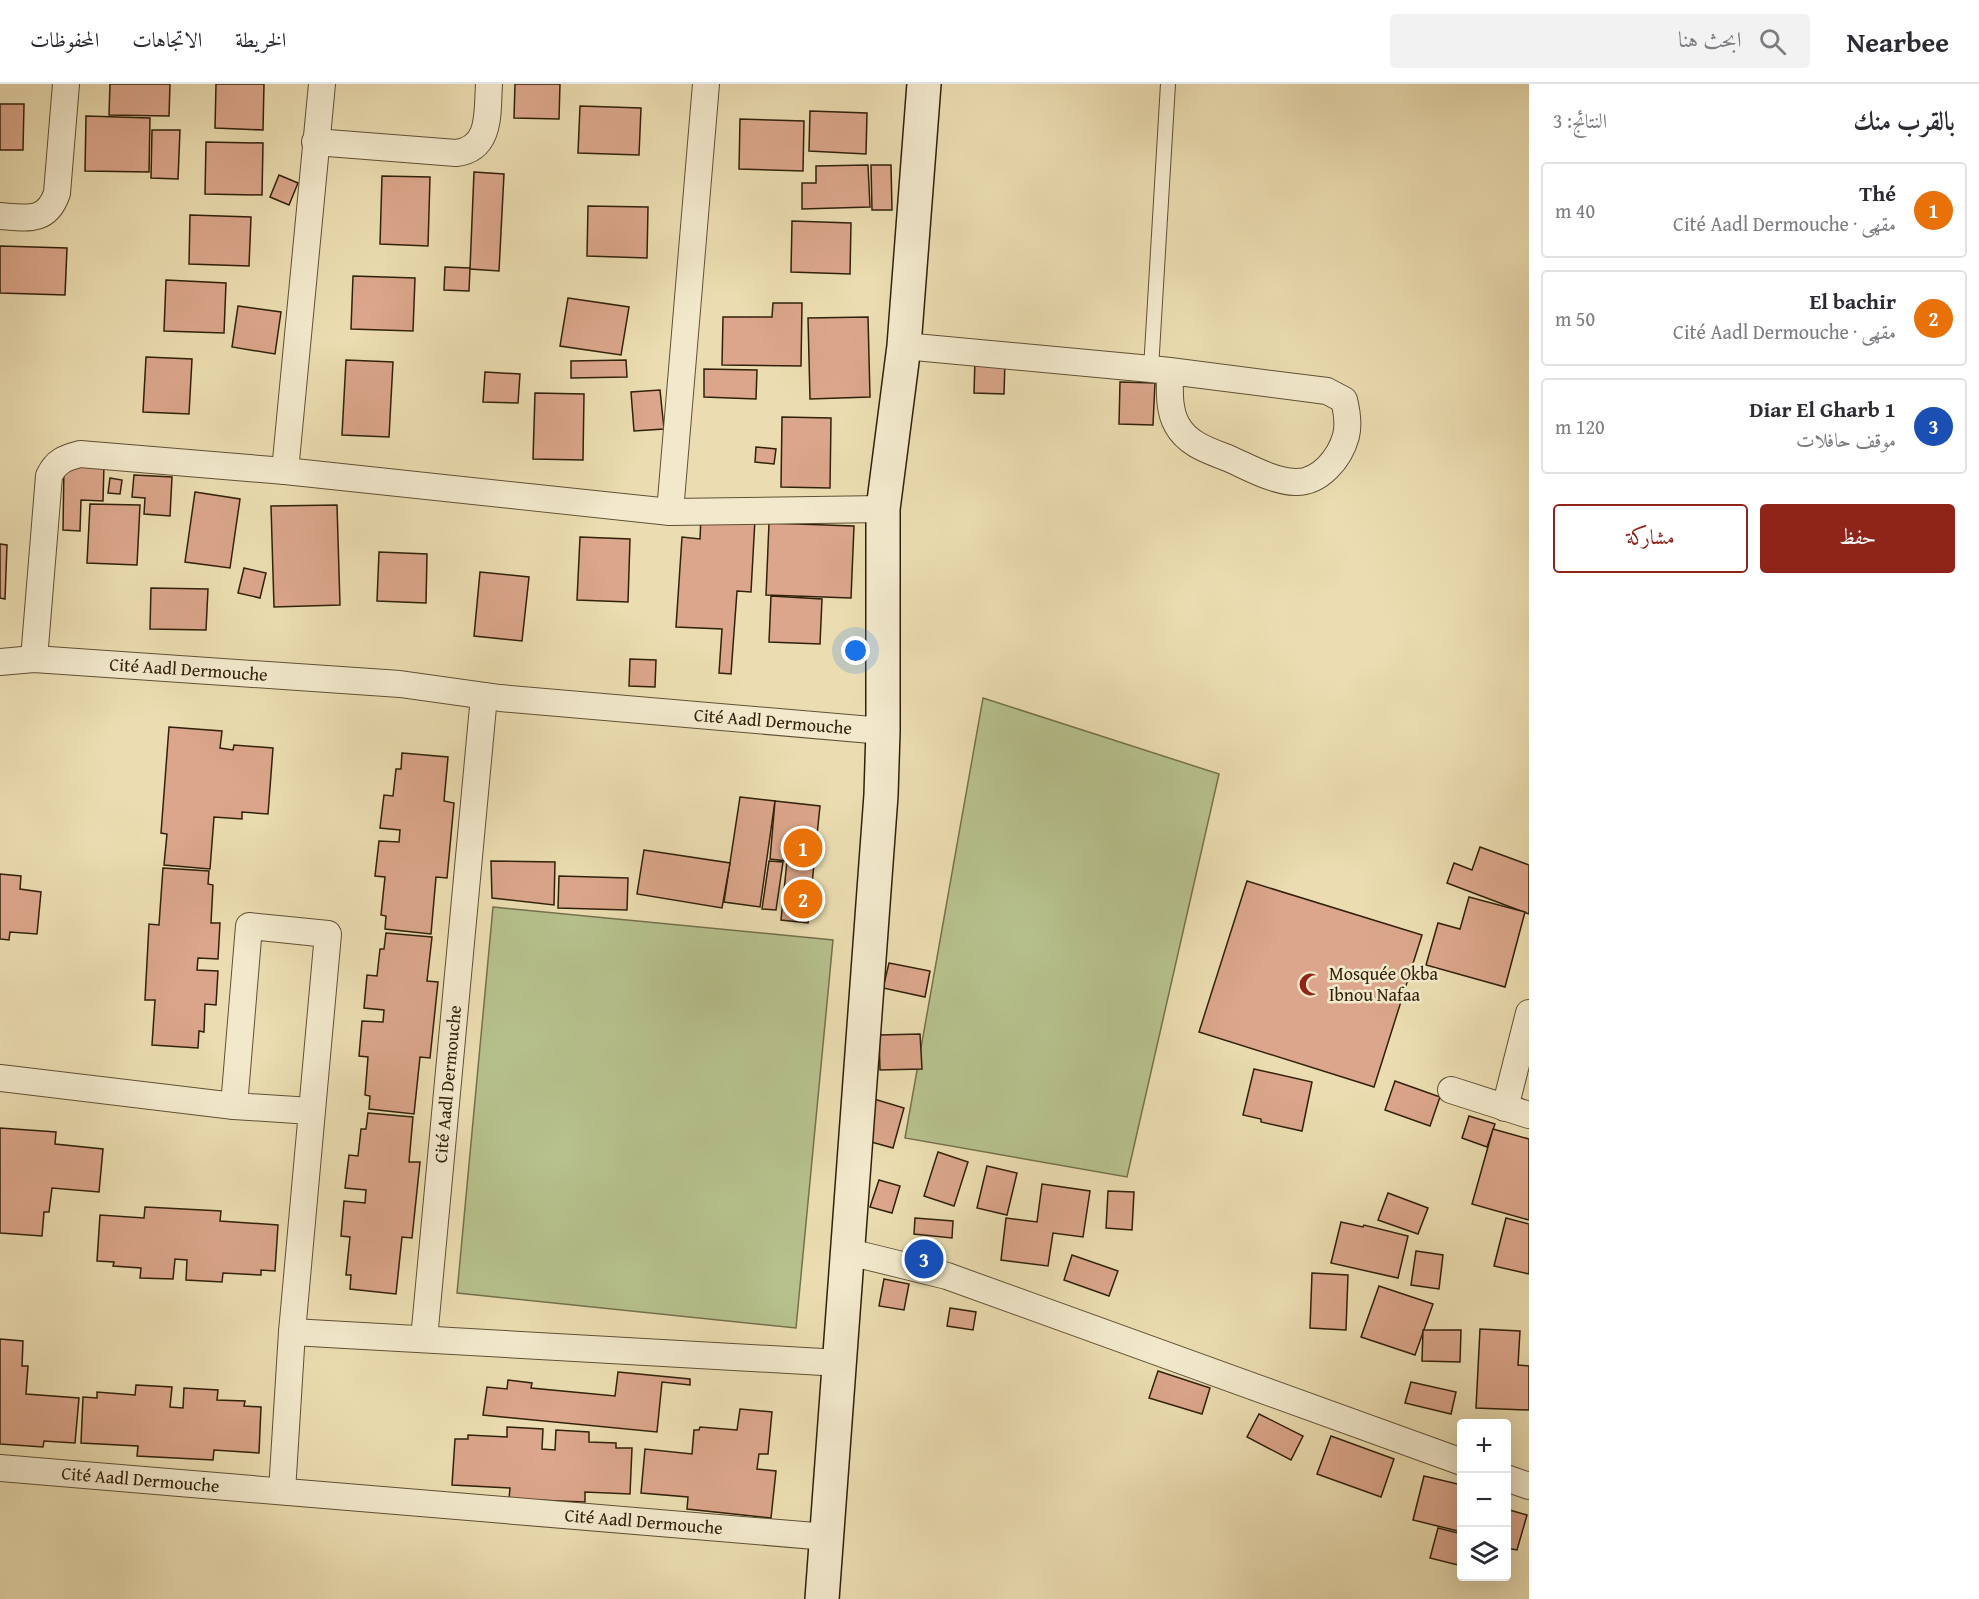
<!DOCTYPE html>
<html lang="ar">
<meta charset="utf-8">
<style>
body{margin:0;font-family:"Gentium Book Plus",Amiri,serif;background:#f2f2f3;color:#2b2b33;direction:rtl}
.controls{position:absolute;right:18px;bottom:18px;display:grid;overflow:hidden;border-radius:6px;box-shadow:0 6px 24px #0002}
.controls button{width:54px;height:54px;display:grid;place-items:center;padding:0;border:0;border-bottom:2px solid #e1e1e2;background:#fff;color:#2b2b33;font:30px sans-serif}
.you{position:absolute;left:856px;top:567px;width:21px;height:21px;margin:-15px;border:4px solid #fff;border-radius:50%;background:#1a73e8;box-shadow:0 0 0 9px #1a73e833}
.badge{display:grid;place-items:center;width:39px;height:39px;border-radius:50%;background:#8f2418;color:#fff;font-size:20px;font-weight:700}
.pin{position:absolute;translate:-50% -50%;border:3px solid #fff;box-shadow:0 2px 6px #0006}
.list{margin:0;padding:0;list-style:none}
h2{display:flex;justify-content:space-between;align-items:center;height:78px;margin:0;padding:0 24px;font-size:26px}
h2 small{font-size:20px;font-weight:400;color:#7c7c81}
.list li{display:grid;grid-template-columns:39px 1fr auto;gap:18px;align-items:center;box-sizing:border-box;height:96px;margin:0 12px 12px;padding:0 12px;border:2px solid #e1e1e2;border-radius:6px}
.list b{display:block;font-size:22px;white-space:nowrap}
.list p{margin:0;font-size:20px;white-space:nowrap;color:#7c7c81}
.list em{font-size:20px;font-style:normal;color:#7c7c81}
.actions{display:flex;gap:12px;padding:18px 24px}
.actions a{flex:1;padding:14px 0;border:2px solid #8f2418;border-radius:6px;text-align:center;font-size:21px;color:#8f2418}
.actions .main{background:#8f2418;color:#fff}
.icon{flex:none;width:33px;height:33px;fill:none;stroke:currentColor;stroke-width:2;stroke-linecap:round;stroke-linejoin:round}
.map{position:relative;flex:none;width:1529px;height:1515px;overflow:hidden;direction:ltr}
header{display:flex;align-items:center;gap:36px;box-sizing:border-box;height:84px;padding:0 30px;background:#fff;border-bottom:2px solid #e1e1e2}
header strong{font-size:28px}
nav{display:flex;gap:33px;margin-inline-start:auto;font-size:21px}
.search{width:420px;height:54px;background:#f2f2f3;display:flex;align-items:center;gap:15px;box-sizing:border-box;padding:0 21px;border-radius:6px;color:#7c7c81;font-size:22px}
main{display:flex}
aside{flex:1;background:#fff}
.map>svg:first-child{display:block}
.green{fill:#b6c18d;stroke:#74714c;stroke-width:1.5}
.building{fill:#dba68b;stroke:#31210a;stroke-width:1.5}
.lines{fill:none;stroke-linecap:round;stroke-linejoin:round}
.service-casing{stroke:#605034;stroke-width:16}
.minor-casing{stroke:#605034;stroke-width:28}
.secondary-casing{stroke:#31210a;stroke-width:36}
.service{stroke:#f2e9cc;stroke-width:14}
.minor{stroke:#f2e9cc;stroke-width:26}
.secondary{stroke:#f2e9cc;stroke-width:33}
.labels{text-anchor:middle;stroke-width:5;stroke-linejoin:round;paint-order:stroke}
.street-label{font-size:18px;fill:#31210a;stroke:#f2e9cc}
.poi-label{font-size:18px;fill:#31210a;stroke:#f2e9cc;text-anchor:start}
</style>
<header>
<strong>Nearbee</strong>
<div class="search"><svg class="icon" aria-label="search" viewBox="0 0 24 24"><circle cx="10" cy="10" r="6"/><path d="M15 15l6 6"/></svg>ابحث هنا</div>
<nav><a>الخريطة</a><a>الاتجاهات</a><a>المحفوظات</a></nav>
</header>
<main>
<aside>
<h2>بالقرب منك<small>النتائج: 3</small></h2>
<ul class="list">
<li><span class="badge" style="background:#e8710a">1</span><div><b>Thé</b><p>مقهى · Cité Aadl Dermouche</p></div><em>40 m</em></li>
<li><span class="badge" style="background:#e8710a">2</span><div><b>El bachir</b><p>مقهى · Cité Aadl Dermouche</p></div><em>50 m</em></li>
<li><span class="badge" style="background:#1a4fb4">3</span><div><b>Diar El Gharb 1</b><p>موقف حافلات</p></div><em>120 m</em></li>
</ul>
<div class="actions"><a class="main">حفظ</a><a>مشاركة</a></div>
</aside>
<div class="map">
<svg width="1529" height="1515" viewBox="0 0 1529 1515">
<rect width="100%" height="100%" fill="#ebddb1"/>
<filter id="stains"><feTurbulence type="fractalNoise" baseFrequency=".00333" numOctaves="4"/><feColorMatrix values="0 0 0 0 .2 0 0 0 0 .09 0 0 0 0 .02 0 0 0 .5 -.17"/></filter>
<radialGradient id="worn" r=".72"><stop offset=".6" stop-color="#630" stop-opacity="0"/><stop offset="1" stop-color="#630" stop-opacity=".3"/></radialGradient>
<g class="green">
<polygon points="983,614 1219,690 1127,1093 905,1054"/>
<polygon points="493,823 833,856 796,1244 457,1209"/>
</g>
<g class="building">
<polygon points="110,0 170,0 169,32 109,31"/>
<polygon points="216,0 264,0 263,46 215,44"/>
<polygon points="515,0 560,0 559,35 514,34"/>
<polygon points="0,20 24,20 23,66 0,66"/>
<polygon points="580,22 641,24 639,71 578,69"/>
<polygon points="810,27 867,29 866,70 809,67"/>
<polygon points="86,32 150,34 149,88 85,87"/>
<polygon points="740,35 804,37 803,87 739,85"/>
<polygon points="152,46 180,46 178,95 151,94"/>
<polygon points="206,58 263,59 262,111 205,110"/>
<polygon points="868,81 870,123 802,125 802,99 816,99 816,82"/>
<polygon points="871,81 891,81 892,126 872,126"/>
<polygon points="474,88 504,90 499,187 470,185"/>
<polygon points="279,91 298,99 289,121 270,113"/>
<polygon points="382,92 430,93 428,162 380,160"/>
<polygon points="588,122 648,123 647,174 587,172"/>
<polygon points="190,131 251,133 249,182 189,180"/>
<polygon points="792,137 851,139 850,190 791,188"/>
<polygon points="0,162 67,164 65,211 0,209"/>
<polygon points="445,183 470,184 469,207 444,206"/>
<polygon points="353,192 415,194 413,247 351,245"/>
<polygon points="166,196 226,199 224,249 164,247"/>
<polygon points="568,214 629,223 621,271 560,262"/>
<polygon points="773,219 802,219 801,282 722,281 723,233 772,233"/>
<polygon points="238,222 281,228 275,270 232,263"/>
<polygon points="868,233 870,313 810,315 808,234"/>
<polygon points="146,273 192,275 189,330 143,328"/>
<polygon points="975,275 1005,276 1004,310 974,309"/>
<polygon points="346,276 393,278 389,353 342,351"/>
<polygon points="626,276 627,293 571,294 571,277"/>
<polygon points="704,285 757,286 756,315 704,313"/>
<polygon points="485,288 520,290 518,319 483,318"/>
<polygon points="1120,298 1155,299 1153,341 1119,340"/>
<polygon points="660,306 664,345 634,347 631,308"/>
<polygon points="535,309 584,310 583,376 533,375"/>
<polygon points="782,333 831,334 830,404 781,403"/>
<polygon points="756,363 776,365 774,380 755,378"/>
<polygon points="64,379 104,380 103,417 81,416 80,447 63,446"/>
<polygon points="134,391 172,393 170,432 144,430 145,414 132,413"/>
<polygon points="110,394 122,396 120,410 108,409"/>
<polygon points="195,408 240,415 230,484 185,478"/>
<polygon points="90,420 140,421 137,481 87,479"/>
<polygon points="337,421 340,521 274,523 271,422"/>
<polygon points="701,432 755,435 751,508 737,507 731,590 719,589 722,545 676,543 682,453 700,455"/>
<polygon points="769,439 854,442 851,514 766,511"/>
<polygon points="580,453 630,455 628,518 577,516"/>
<polygon points="0,460 7,461 5,515 0,514"/>
<polygon points="379,468 427,470 426,519 377,517"/>
<polygon points="244,484 266,489 260,514 238,509"/>
<polygon points="480,488 529,493 522,557 474,552"/>
<polygon points="151,504 208,505 206,546 150,545"/>
<polygon points="771,512 822,515 820,560 769,558"/>
<polygon points="630,575 656,576 655,603 629,602"/>
<polygon points="169,643 222,647 220,664 233,666 234,661 273,664 268,730 242,728 242,735 214,733 210,785 164,781 167,750 161,749"/>
<polygon points="402,669 448,673 444,717 454,719 447,794 436,793 431,850 385,845 386,832 381,831 385,793 375,792 379,757 399,758 400,746 380,744 384,711 393,712 396,685 401,685"/>
<polygon points="740,713 775,717 760,823 724,818"/>
<polygon points="775,717 820,722 808,839 781,836 787,777 770,775"/>
<polygon points="1480,763 1529,781 1529,830 1447,799 1454,779 1472,786"/>
<polygon points="644,766 730,779 722,824 637,810"/>
<polygon points="491,777 555,778 554,821 492,814"/>
<polygon points="769,777 783,778 776,826 762,825"/>
<polygon points="163,784 209,787 208,800 213,801 211,839 220,839 218,875 198,874 197,886 218,887 216,921 205,920 204,948 199,947 198,964 152,961 155,916 145,916 149,840 159,841"/>
<polygon points="0,790 21,792 20,805 41,808 37,850 10,848 9,856 0,855"/>
<polygon points="559,792 628,794 627,826 558,824"/>
<polygon points="1247,797 1422,851 1374,1003 1199,948"/>
<polygon points="1469,813 1525,828 1505,903 1426,881 1438,839 1460,845"/>
<polygon points="386,849 432,853 427,897 438,898 430,974 420,973 414,1030 369,1025 370,1012 365,1011 368,973 359,972 362,937 383,938 384,926 364,924 367,891 377,892 380,865 384,865"/>
<polygon points="889,879 930,887 925,913 883,904"/>
<polygon points="920,950 922,985 880,986 879,951"/>
<polygon points="1254,985 1312,998 1302,1047 1261,1038 1261,1035 1243,1031"/>
<polygon points="1395,997 1440,1013 1430,1042 1385,1026"/>
<polygon points="874,1015 904,1024 893,1064 864,1056"/>
<polygon points="368,1029 413,1033 409,1078 420,1078 412,1154 402,1153 396,1210 350,1205 351,1191 346,1191 350,1153 341,1152 344,1117 365,1119 366,1106 345,1104 349,1071 358,1072 361,1045 366,1045"/>
<polygon points="1469,1032 1495,1040 1487,1063 1462,1054"/>
<polygon points="0,1044 56,1048 55,1060 103,1065 99,1108 52,1104 49,1128 44,1128 42,1152 0,1149"/>
<polygon points="1493,1045 1529,1055 1529,1136 1472,1120"/>
<polygon points="938,1068 968,1078 954,1122 924,1112"/>
<polygon points="987,1082 1017,1089 1007,1131 977,1124"/>
<polygon points="879,1096 900,1102 892,1129 870,1123"/>
<polygon points="1042,1100 1090,1107 1083,1153 1053,1149 1048,1182 1001,1176 1006,1134 1037,1138"/>
<polygon points="1108,1107 1134,1108 1132,1146 1106,1144"/>
<polygon points="1388,1109 1428,1124 1418,1150 1378,1136"/>
<polygon points="145,1123 221,1127 220,1137 278,1141 275,1187 261,1186 261,1191 223,1189 222,1198 186,1196 187,1176 175,1175 173,1195 140,1194 141,1184 113,1182 114,1178 97,1177 100,1131 144,1134"/>
<polygon points="915,1134 953,1137 952,1154 914,1150"/>
<polygon points="1506,1134 1529,1140 1529,1190 1494,1182"/>
<polygon points="1341,1138 1363,1143 1364,1141 1408,1152 1398,1194 1331,1179"/>
<polygon points="1416,1167 1443,1171 1439,1205 1411,1201"/>
<polygon points="1072,1171 1118,1187 1109,1212 1064,1196"/>
<polygon points="1312,1189 1348,1191 1346,1246 1310,1244"/>
<polygon points="884,1195 909,1200 904,1226 879,1222"/>
<polygon points="1379,1202 1433,1220 1415,1271 1361,1253"/>
<polygon points="950,1224 976,1228 973,1246 947,1242"/>
<polygon points="1480,1245 1520,1247 1518,1281 1529,1282 1529,1326 1476,1324"/>
<polygon points="1423,1246 1461,1246 1460,1278 1422,1277"/>
<polygon points="0,1255 23,1257 22,1282 28,1282 26,1310 79,1314 75,1359 44,1357 43,1363 0,1360"/>
<polygon points="1158,1287 1210,1304 1202,1330 1149,1314"/>
<polygon points="618,1288 690,1295 690,1301 662,1298 657,1348 483,1331 487,1303 507,1305 508,1296 532,1299 531,1304 615,1312"/>
<polygon points="1411,1298 1456,1308 1451,1330 1405,1319"/>
<polygon points="136,1301 172,1303 170,1323 183,1324 184,1304 218,1306 217,1316 245,1317 244,1322 261,1323 259,1369 214,1366 213,1376 137,1372 138,1362 81,1359 83,1313 97,1314 97,1308 135,1311"/>
<polygon points="740,1325 772,1328 768,1370 759,1370 757,1385 776,1387 771,1434 687,1425 688,1413 641,1409 645,1365 692,1370 694,1346 699,1346 700,1343 737,1346"/>
<polygon points="1259,1330 1303,1352 1291,1376 1247,1353"/>
<polygon points="507,1343 543,1345 542,1365 555,1366 556,1346 589,1348 589,1358 616,1359 616,1364 632,1364 630,1410 585,1408 585,1418 509,1415 510,1404 452,1401 455,1355 468,1355 468,1351 507,1353"/>
<polygon points="1331,1352 1394,1375 1381,1413 1317,1390"/>
<polygon points="1424,1392 1462,1401 1462,1448 1413,1436"/>
<polygon points="1506,1425 1527,1431 1517,1466 1506,1464"/>
<polygon points="1438,1444 1462,1450 1462,1482 1430,1474"/>
</g>
<g class="lines">
<defs>
<polyline id="service" points="1151,285 1168,0"/>
<g id="minor">
<path d="M315 58 456 69C492 65 487 27 489 0"/>
<path d="M0 132C27 134 47 139 57 109L66 0"/>
<path d="M904 262 1151 285 1170 287 1327 307 1344 316C1347 328 1349 340 1346 352 1340 374 1320 399 1295 398 1273 397 1250 384 1230 375 1210 367 1188 361 1177 341 1168 325 1170 305 1170 287"/>
<polyline points="285,387 322,0"/>
<polyline points="670,428 706,0"/>
<path d="M34 575 49 392C56 377 65 374 80 370L285 387 670 428 883 425"/>
<path id="s1" d="M0 578 34 575 400 600 500 614 883 647"/>
<polyline points="0,994 234,1022"/>
<polyline points="1451,1006 1529,1031"/>
<polyline points="1505,1024 1529,929"/>
<polyline points="849,1168 947,1192 1462,1378"/>
<polyline points="292,1248 840,1279"/>
<path id="s2" d="M424 1255 484 612"/>
<path id="s3" d="M0 1384 827 1453"/>
<polyline points="1506,1394 1529,1402"/>
<polyline points="282,1407 292,1248 328,850 249,842 234,1022 311,1027"/>
</g>
<polyline id="secondary" points="822,1515 881,711 883,647 883,425 904,262 924,0"/>
</defs>
<use href="#service" class="service-casing"/>
<use href="#minor" class="minor-casing"/>
<use href="#secondary" class="secondary-casing"/>
<use href="#service" class="service"/>
<use href="#minor" class="minor"/>
<use href="#secondary" class="secondary"/>
</g>
<defs>
<symbol id="mosque-bare" viewBox="-9 -9 18 18"><path d="M3.5-4.9A6 6 0 1 0 3.5 4.9A5 5 0 1 1 3.5-4.9Z" fill="#8f2418" stroke="#f2e9cc" stroke-width="2.5" paint-order="stroke"/></symbol>
</defs>
<g fill-rule="evenodd">
<use href="#mosque-bare" x="1294" y="884" width="33" height="33"/>
</g>
<g class="labels">
<g class="street-label">
<text dy="6" stroke="none"><textPath href="#s1" startOffset="189">Cité Aadl Dermouche</textPath></text>
<text dy="6" stroke="none"><textPath href="#s1" startOffset="776">Cité Aadl Dermouche</textPath></text>
<text dy="6" stroke="none"><textPath href="#s2" startOffset="256">Cité Aadl Dermouche</textPath></text>
<text dy="6" stroke="none"><textPath href="#s3" startOffset="141">Cité Aadl Dermouche</textPath></text>
<text dy="6" stroke="none"><textPath href="#s3" startOffset="646">Cité Aadl Dermouche</textPath></text>
</g>
<g class="poi-label">
<text x="1329" y="896">Mosquée Okba<tspan x="1329" dy="21">Ibnou Nafaa</tspan></text>
</g>
</g>
<rect width="100%" height="100%" filter="url(#stains)"/>
<rect width="100%" height="100%" fill="url(#worn)"/>
</svg>
<div class="controls">
<button>+</button>
<button>−</button>
<button><svg class="icon" aria-label="layers" viewBox="0 0 24 24"><path d="M12 4l9 5-9 5-9-5zM3 14l9 5 9-5"/></svg></button>
</div>
<div class="you"></div>
<div class="pin badge" style="left:803px;top:764px;background:#e8710a">1</div>
<div class="pin badge" style="left:803px;top:815px;background:#e8710a">2</div>
<div class="pin badge" style="left:924px;top:1175px;background:#1a4fb4">3</div>
</div>
</main>
